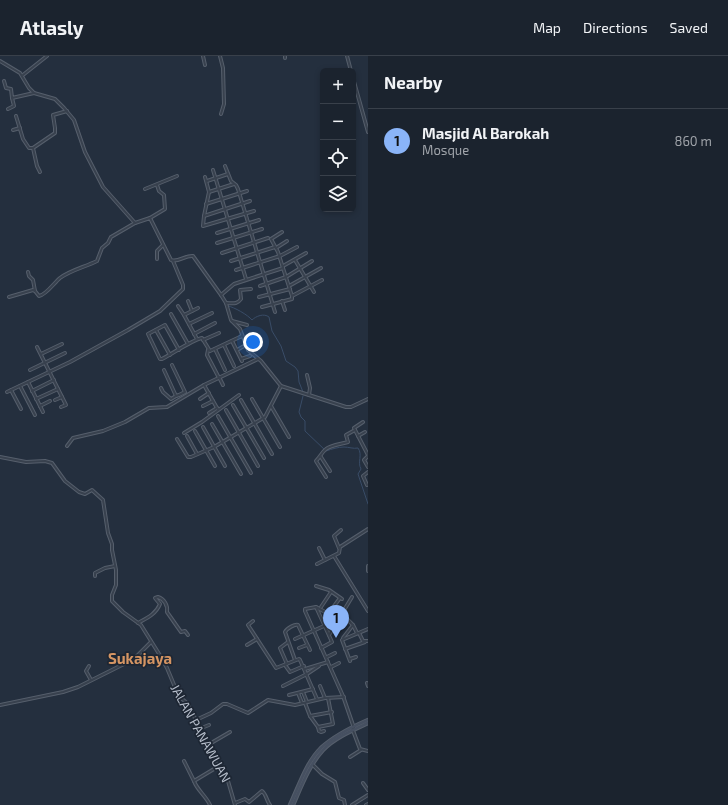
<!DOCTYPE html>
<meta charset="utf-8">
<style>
body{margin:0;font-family:"Exo 2",sans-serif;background:#242b36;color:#f1f3f6}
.controls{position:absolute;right:12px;top:12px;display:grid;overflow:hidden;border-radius:6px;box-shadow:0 2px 6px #0003}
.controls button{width:36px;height:36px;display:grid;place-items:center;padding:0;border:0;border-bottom:1px solid #39404a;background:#1b232e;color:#f1f3f6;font:20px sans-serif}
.you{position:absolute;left:253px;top:286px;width:14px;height:14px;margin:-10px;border:3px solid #fff;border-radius:50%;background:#1a73e8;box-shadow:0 0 0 6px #1a73e833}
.badge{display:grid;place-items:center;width:26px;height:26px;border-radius:50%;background:#8ab4f8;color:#111;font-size:13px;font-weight:700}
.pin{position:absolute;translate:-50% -33px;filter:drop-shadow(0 1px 2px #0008)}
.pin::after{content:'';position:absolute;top:21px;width:14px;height:12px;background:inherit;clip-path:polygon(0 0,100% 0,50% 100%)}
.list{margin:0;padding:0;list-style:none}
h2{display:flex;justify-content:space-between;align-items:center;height:52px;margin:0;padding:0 16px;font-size:17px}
h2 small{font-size:13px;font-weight:400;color:#a0a4aa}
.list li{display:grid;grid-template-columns:26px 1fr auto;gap:12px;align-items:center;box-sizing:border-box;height:64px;padding:0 16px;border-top:1px solid #39404a}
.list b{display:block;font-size:15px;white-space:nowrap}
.list p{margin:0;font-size:13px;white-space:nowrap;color:#a0a4aa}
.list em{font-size:13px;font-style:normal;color:#a0a4aa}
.icon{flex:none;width:22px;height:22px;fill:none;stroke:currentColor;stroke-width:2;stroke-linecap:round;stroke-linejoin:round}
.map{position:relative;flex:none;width:368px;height:749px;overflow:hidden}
header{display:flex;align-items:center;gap:24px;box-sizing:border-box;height:56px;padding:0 20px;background:#1b232e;border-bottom:1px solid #39404a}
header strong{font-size:19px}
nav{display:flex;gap:22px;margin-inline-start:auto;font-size:14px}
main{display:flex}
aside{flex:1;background:#1b232e}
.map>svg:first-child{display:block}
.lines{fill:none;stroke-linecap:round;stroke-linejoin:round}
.stream{stroke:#394c67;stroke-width:1}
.street-casing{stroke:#565f6c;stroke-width:4}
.secondary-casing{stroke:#565f6c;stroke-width:4.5}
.street{stroke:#38414e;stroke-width:2}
.secondary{stroke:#465061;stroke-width:2.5}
.labels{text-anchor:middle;stroke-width:3.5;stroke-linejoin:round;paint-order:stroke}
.street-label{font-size:13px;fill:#b4bcc9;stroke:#1d2633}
.quarter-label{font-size:15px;font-weight:bold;fill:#d59563;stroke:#1d2633}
</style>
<header>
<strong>Atlasly</strong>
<nav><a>Map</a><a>Directions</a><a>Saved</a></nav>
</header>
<main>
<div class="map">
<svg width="368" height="749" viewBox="0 0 368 749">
<rect width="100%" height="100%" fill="#242f3e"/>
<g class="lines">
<g class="stream">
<path d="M228 250C234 251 248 259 252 264 256 260 264 257 269 261L272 275 281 290 286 305 295 311 298 315 299 326 303 336"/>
<path d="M303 340 299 356 301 361 305 365V375L326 395C332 393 338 391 344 391 349 391 353 393 358 392 363 399 357 406 361 413L358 418 368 448"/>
</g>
<defs>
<g id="street">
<polyline points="203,0 205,9"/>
<polyline points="220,0 223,12 224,48 221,58"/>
<polyline points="347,0 351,15"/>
<polyline points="285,2 285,0"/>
<polyline points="0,5 20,17 29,32 34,37 55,43 64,52 74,64 85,96 103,131 135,167"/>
<polyline points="23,19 47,0"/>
<polyline points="353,22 368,76"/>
<polyline points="4,25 6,32 11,33 12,42 34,37"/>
<polyline points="8,53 14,50 12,42"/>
<polyline points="16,60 23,83 29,92 33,92"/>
<polyline points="13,74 20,72"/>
<polyline points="225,110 231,125 236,129 238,133 275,256"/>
<polyline points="213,114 246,223"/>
<polyline points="40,116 37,110 33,92 55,77 55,72 53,59 67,55"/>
<polyline points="205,121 209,136 204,160 203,170 254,155"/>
<polyline points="207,125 228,118"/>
<polyline points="145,133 177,120"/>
<polyline points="209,136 234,128"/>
<polyline points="206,148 247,135"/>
<polyline points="204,160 250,145"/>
<polyline points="150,162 165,153 164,139 159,135 157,129"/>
<polyline points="282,176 271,183 278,196 283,212"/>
<polyline points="217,177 259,164"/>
<polyline points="217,187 262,173"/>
<polyline points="276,192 287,185"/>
<polyline points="222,197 268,182"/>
<polyline points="157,203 157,195 163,189"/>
<polyline points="295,204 314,236"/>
<polyline points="231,205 275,191"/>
<polyline points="283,210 306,197"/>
<polyline points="236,214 280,200 297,191"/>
<polyline points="28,216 29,220 33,224 35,235"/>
<polyline points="322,224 292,240 283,212 234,228 221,239 226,247 231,264 240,273 248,294 261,305 281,330 346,351 351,351 368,343"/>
<polyline points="260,230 286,221 312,205"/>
<polyline points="289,230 321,212"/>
<path d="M9 241 33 234 35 235 39 240C46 239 54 227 60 222 71 214 85 211 97 205L102 192 108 187 111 181 135 167 150 162 171 204C178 207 185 199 193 200L221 239"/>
<polyline points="259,241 290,233"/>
<polyline points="188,245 192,255 184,259 197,283"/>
<polyline points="282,245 285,254"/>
<path d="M226 247C232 247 237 249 241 243L240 234 251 233"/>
<polyline points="178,250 184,259"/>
<polyline points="262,251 292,243 292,240"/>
<polyline points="192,255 198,252"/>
<polyline points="171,258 188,288"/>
<polyline points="232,265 247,269"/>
<polyline points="189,268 212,257"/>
<polyline points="156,274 170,299"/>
<polyline points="194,278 215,267"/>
<polyline points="203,284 219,277"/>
<polyline points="232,285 242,305"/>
<polyline points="224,289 234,310"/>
<polyline points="37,291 66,349 61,351"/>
<polyline points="215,293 225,314"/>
<path d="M179 294 165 269 148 278 160 303H162C172 298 192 284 202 282L210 295 242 280"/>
<polyline points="208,294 207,299 218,320"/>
<polyline points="237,294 244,290"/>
<polyline points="41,298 62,288"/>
<polyline points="241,303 250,300"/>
<polyline points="172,309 185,336 179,339"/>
<polyline points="30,314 65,297"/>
<polyline points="164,314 176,340 179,339"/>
<polyline points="307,319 310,332 309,339"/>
<polyline points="219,321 223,329"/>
<polyline points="28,326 43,356"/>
<polyline points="204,329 217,352"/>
<polyline points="20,330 35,359"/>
<polyline points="161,332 163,336 171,343 176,340"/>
<polyline points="11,334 21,353"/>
<polyline points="32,335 54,324"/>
<polyline points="7,336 70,306 128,274 160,255 183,233 183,229 173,205"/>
<polyline points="36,343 58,333"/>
<polyline points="200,343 209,337"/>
<polyline points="252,343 280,391"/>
<polyline points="55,344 62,341"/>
<polyline points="241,344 272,398"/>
<polyline points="233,349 264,402"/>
<polyline points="40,350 50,345"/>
<polyline points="203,350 213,345"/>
<polyline points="271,350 289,381"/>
<polyline points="226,354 258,410"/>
<polyline points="209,357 217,352 218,353"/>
<polyline points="218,360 251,417"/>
<polyline points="363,366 354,372 368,399"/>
<polyline points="212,368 241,418"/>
<polyline points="203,371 225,410"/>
<polyline points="195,375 215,410"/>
<polyline points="184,377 202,366 239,339"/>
<polyline points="187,380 197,398"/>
<polyline points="358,380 365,376"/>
<polyline points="177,383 188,401 191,401 214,391 265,361 281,330"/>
<polyline points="67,390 73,382 103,375 125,366 149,352 167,351 204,329 258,303"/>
<polyline points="368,400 364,404 368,411"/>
<polyline points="0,401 26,406 45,405 52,407 65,425 79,436 85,438 92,434 103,444 108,477 112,488 112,494 116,514 116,529 112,539 112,545 123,556 141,569 161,601 167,612 177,636 181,642 187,647 194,660 209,698 223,716 228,725 235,749"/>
<polyline points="321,401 330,415"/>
<path d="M326 421 316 405C320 401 322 396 326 393 331 389 342 388 348 386L346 379 355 374"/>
<polyline points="367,429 363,420 368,416"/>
<polyline points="319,492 325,504"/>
<polyline points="339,492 334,480 341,474"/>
<polyline points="334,500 368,555"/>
<polyline points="317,508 339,497 340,491 368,473"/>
<polyline points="368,510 368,515"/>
<polyline points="95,520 95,517 105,512 115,510"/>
<polyline points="316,530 329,534 342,543"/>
<polyline points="316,551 338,563"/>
<polyline points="321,551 331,536"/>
<polyline points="348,564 353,569 357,577"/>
<polyline points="253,565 248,569 276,612 299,603 300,604 317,643"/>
<polyline points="323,565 340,542"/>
<path d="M138 567C147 562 156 558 160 548L155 542 158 541C164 543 168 549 167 556L181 576 185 575 188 579"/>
<polyline points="359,577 363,585 368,585"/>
<polyline points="329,579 352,541"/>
<polyline points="343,582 353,569"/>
<polyline points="295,583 324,570"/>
<polyline points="247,589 257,583"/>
<polyline points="299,592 307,589"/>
<polyline points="321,592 332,586 316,551 305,553 305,555 343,640 354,672"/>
<polyline points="345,593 365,586"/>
<polyline points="327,601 335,597"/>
<polyline points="350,603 356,601"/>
<path d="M295 604 285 576C287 572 295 568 298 569L310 594"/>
<polyline points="350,605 342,584 368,573"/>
<polyline points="287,608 280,592 288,586"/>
<polyline points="285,609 290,616 304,610"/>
<polyline points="89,610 86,615 91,624"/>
<polyline points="331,611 339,607"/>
<polyline points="305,613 328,606"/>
<polyline points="367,627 368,630"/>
<polyline points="283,630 307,618 319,610"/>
<polyline points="320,630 325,642"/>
<polyline points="303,636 307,646"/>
<polyline points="298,637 302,647"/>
<polyline points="289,639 313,633"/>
<polyline points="305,647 310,660 332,656"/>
<polyline points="0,649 63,636 78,631 134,603 151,586"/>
<polyline points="310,660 318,671 319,675 321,676 324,675"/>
<polyline points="196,664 211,657 223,648 227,648 248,657 268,644 295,649 325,642 344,641"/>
<polyline points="318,671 333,668 328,642"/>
<polyline points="352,672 360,693 368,695"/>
<polyline points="199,673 209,669"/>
<polyline points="206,690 230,676"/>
<polyline points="350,701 361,694"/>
<polyline points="184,705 194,725"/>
<polyline points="313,709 322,718 335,726 339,742 344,744 345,749"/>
<polyline points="363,727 368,734"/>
<path d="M235 747 245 743 249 746 262 735C267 739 266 744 270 749"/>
<path d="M210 749C206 740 197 734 194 725L219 710"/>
<polyline points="352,749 368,739"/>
<polyline points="366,749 368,748"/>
</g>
<g id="secondary">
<path d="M290 749C299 730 306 707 321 692 334 680 352 671 368 664"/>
<path d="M293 749C301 731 309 709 323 694 334 682 353 674 368 667"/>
</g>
</defs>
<use href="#street" class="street-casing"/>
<use href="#secondary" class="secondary-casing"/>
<use href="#street" class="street"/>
<use href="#secondary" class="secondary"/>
</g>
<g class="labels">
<g class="street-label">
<text transform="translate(201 677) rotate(61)" y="5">JALAN PANAWUAN</text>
</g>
<g class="quarter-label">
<text x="140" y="608">Sukajaya</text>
</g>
</g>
</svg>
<div class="controls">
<button>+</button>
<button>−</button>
<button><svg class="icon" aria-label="locate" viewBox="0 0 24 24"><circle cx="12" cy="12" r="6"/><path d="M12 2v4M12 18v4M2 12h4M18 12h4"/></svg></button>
<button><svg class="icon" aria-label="layers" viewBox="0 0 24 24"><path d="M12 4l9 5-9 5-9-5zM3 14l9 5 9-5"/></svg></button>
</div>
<div class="you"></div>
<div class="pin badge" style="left:336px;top:582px">1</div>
</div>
<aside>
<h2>Nearby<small></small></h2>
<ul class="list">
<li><span class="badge">1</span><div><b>Masjid Al Barokah</b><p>Mosque</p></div><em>860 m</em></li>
</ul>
</aside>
</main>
